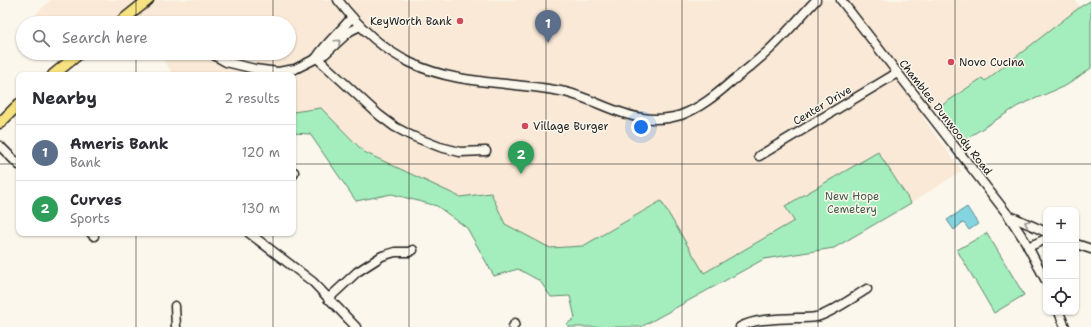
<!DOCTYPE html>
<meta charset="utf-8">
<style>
body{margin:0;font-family:"Shantell Sans",sans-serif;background:#f7f7f7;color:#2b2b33}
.controls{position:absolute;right:12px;bottom:12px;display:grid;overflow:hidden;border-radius:8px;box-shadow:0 1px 3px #0004}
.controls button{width:36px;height:36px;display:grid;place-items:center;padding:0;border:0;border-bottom:1px solid #e1e1e2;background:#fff;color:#2b2b33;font:20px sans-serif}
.you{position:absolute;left:641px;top:127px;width:14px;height:14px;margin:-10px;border:3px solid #fff;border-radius:50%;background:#1a73e8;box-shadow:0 0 0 6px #1a73e833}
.badge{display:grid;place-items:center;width:26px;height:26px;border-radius:50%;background:#d93025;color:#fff;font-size:13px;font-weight:700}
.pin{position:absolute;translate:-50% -33px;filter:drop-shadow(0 1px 2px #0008)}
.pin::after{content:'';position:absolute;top:21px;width:14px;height:12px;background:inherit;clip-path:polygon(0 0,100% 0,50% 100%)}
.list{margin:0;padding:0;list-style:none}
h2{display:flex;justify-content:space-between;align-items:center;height:52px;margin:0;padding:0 16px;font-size:17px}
h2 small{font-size:13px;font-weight:400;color:#7c7c81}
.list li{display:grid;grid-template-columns:26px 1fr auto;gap:12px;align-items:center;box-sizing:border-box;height:56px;padding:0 16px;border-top:1px solid #e1e1e2}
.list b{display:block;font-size:15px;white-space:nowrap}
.list p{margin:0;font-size:13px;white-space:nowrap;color:#7c7c81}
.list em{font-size:13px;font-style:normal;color:#7c7c81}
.icon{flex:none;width:22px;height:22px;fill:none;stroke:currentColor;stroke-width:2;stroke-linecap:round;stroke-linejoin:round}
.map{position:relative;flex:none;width:1091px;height:327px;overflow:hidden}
.search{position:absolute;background:#fff;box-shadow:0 1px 3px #0004;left:16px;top:16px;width:280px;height:44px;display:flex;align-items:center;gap:10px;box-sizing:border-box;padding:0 14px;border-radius:22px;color:#7c7c81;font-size:15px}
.panel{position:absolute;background:#fff;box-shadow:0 1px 3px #0004;left:16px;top:72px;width:280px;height:164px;border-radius:8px}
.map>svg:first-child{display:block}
.built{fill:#f9e9d6}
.green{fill:#a4eebd;stroke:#60856c}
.water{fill:#85d5e1;stroke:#5b8b92}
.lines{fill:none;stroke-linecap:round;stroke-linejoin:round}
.minor-casing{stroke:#1c1c1c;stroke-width:11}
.major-casing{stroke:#1c1c1c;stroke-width:13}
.minor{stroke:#fbf7ec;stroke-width:8}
.major{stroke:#f7e281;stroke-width:10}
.oneway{stroke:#97948e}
.grid{fill:none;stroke:#1c1c1c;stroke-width:1;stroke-opacity:0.55}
.poi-dot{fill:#d1495b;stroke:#fbf7ec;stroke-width:1.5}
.labels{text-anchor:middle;stroke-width:3;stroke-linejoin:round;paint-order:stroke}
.poi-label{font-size:11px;fill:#1c1c1c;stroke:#fbf7ec;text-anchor:start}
.street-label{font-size:11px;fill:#1c1c1c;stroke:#fbf7ec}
.park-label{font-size:11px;fill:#455b4c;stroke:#fbf7ec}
</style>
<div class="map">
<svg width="1091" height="327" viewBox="0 0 1091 327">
<rect width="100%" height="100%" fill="#fbf7ec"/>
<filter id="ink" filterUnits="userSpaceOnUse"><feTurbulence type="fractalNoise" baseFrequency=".025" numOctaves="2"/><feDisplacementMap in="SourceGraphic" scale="8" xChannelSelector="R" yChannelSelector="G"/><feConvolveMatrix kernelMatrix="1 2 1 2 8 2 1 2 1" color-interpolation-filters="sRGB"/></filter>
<g filter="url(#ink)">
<g class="built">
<polygon points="51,0 1075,0 1080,7 985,81 982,79 923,118 962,171 911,203 878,152 785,206 794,221 704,274 661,201 583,246 550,248 505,224 491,193 460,197 364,152 321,108 293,112 293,75 174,75 158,53 289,53 289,23 138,23 130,11 115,23 26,23"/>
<polygon points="50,53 74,53 58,63"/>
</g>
<g class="green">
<polygon points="1090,1 1091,5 1091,68 1067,85 1018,106 964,140 938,108 982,78 985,81 1080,7"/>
<polygon points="321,108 364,152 460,197 491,193 505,224 550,248 583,246 661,201 704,273 794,221 785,206 878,152 911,203 834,248 764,259 641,327 568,327 567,324 575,318 570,296 551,297 540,281 518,269 494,276 467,228 437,206 392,194 356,201 310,134 293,133 293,112"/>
<polygon points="987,233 1024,295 994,313 957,250"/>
</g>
<polygon class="water" points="967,207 978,224 969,230 965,224 962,223 954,230 947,220"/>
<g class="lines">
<defs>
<g id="minor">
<path d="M338 0C358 26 381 49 411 63 459 86 513 81 565 92 591 98 615 114 642 118 655 120 668 119 681 115 700 108 716 95 731 82 744 72 756 62 768 51 785 35 800 17 816 0"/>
<polyline points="841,0 1008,215 1025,241 1046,281"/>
<polyline points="210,53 226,62 255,69 278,72 295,69 325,54 350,31 360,26"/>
<path d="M317 57C327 42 341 31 352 17"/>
<polyline points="317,58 379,115 395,127 412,136 440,147 460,152 486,151"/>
<polyline points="0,146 19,165"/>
<polyline points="759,156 897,73"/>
<polyline points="293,175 294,172"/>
<polyline points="1008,215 1046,232"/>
<polyline points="91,233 94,236"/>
<polyline points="249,233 313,282 356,327"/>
<polyline points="1076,244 1091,249"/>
<polyline points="1028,247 1046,239"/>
<polyline points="328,299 357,272 382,256 395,252 409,252 413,250"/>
<polyline points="175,306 176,327"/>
<polyline points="1059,312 1065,327"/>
<polyline points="513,327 515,323"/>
<path d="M740 327C757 318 779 319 797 318 803 318 810 318 816 317 832 313 852 298 867 289"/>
</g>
<g id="major">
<polyline points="119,23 148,0"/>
<polyline points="53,75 80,53"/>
<polyline points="0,123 19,104"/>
</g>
</defs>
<use href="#minor" class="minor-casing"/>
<use href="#major" class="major-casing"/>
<use href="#minor" class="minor"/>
<use href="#major" class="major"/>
</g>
<defs><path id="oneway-chevron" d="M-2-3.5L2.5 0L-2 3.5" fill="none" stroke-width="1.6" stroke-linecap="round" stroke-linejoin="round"/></defs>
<g class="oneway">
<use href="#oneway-chevron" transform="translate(338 42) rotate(-43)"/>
<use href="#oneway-chevron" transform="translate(1027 223) rotate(-155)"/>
</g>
</g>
<path class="grid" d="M136 0V23M273 0V23M409 0V327M546 0V327M682 0V327M818 0V327M955 0V327M136 53V75M273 53V75M0 164H19M293 164H1091M136 233V327M273 233V327"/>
<g class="poi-dot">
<circle cx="460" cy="21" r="4"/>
<circle cx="951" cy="62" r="4"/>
<circle cx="525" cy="126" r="4"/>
</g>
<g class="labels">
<g class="poi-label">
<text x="452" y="25" text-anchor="end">KeyWorth Bank</text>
<text x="959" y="66">Novo Cucina</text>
<text x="533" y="130">Village Burger</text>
</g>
<g class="street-label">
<text transform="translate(822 105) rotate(-31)" y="4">Center Drive</text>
<text transform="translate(946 117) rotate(52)" y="4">Chamblee Dunwoody Road</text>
</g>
<g class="park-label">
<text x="852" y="200">New Hope<tspan x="852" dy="13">Cemetery</tspan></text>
</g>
</g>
</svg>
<div class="controls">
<button>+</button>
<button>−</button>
<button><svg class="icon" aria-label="locate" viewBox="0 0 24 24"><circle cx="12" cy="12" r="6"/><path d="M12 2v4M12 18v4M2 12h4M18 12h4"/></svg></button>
</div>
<div class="you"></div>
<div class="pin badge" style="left:548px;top:43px;background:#5c6f8a">1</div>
<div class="pin badge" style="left:521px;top:174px;background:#2e9e5b">2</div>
<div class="search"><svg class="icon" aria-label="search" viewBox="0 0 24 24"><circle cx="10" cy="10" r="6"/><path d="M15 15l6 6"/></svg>Search here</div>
<section class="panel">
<h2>Nearby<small>2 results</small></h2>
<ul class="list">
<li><span class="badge" style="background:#5c6f8a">1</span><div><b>Ameris Bank</b><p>Bank</p></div><em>120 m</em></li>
<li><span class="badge" style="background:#2e9e5b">2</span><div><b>Curves</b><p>Sports</p></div><em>130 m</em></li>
</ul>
</section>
</div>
